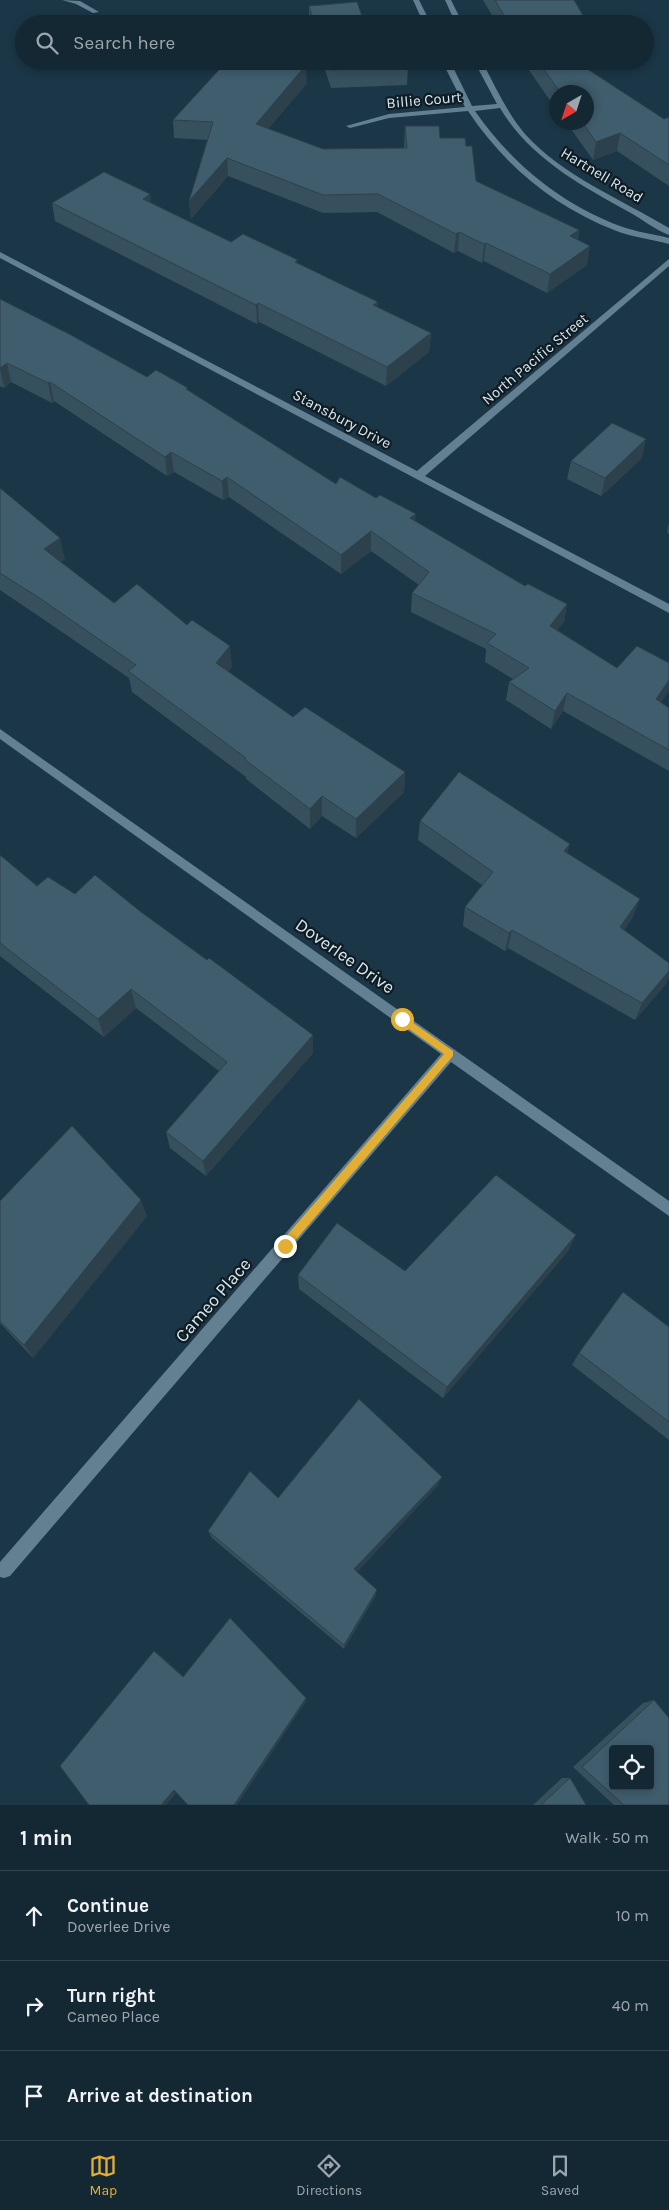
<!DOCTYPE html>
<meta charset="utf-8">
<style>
body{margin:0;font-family:Karla,sans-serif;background:#213440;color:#f1f3f6}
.controls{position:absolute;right:15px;bottom:15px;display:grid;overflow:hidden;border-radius:5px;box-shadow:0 2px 8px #0003}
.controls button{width:45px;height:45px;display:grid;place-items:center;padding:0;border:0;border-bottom:1px solid #33444f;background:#142834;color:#f1f3f6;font:25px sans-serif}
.compass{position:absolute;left:549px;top:85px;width:45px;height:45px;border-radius:50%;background:#142834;box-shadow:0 2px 8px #0003;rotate:219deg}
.stop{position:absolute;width:15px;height:15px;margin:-11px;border:4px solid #e2af34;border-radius:50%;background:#fff}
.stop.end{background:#e2af34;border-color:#fff;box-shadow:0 1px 5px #0008}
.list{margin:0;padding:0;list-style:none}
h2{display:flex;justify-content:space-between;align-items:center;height:65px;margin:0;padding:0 20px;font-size:21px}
h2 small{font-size:16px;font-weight:400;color:#9da6ac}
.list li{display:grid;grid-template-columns:32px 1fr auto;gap:15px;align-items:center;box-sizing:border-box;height:90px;padding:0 20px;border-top:1px solid #33444f}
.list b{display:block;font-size:19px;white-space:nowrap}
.list p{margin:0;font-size:16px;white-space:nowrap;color:#9da6ac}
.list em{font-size:16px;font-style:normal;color:#9da6ac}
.icon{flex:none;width:28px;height:28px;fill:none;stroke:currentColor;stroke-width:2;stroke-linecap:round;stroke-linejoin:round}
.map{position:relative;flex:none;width:669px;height:1805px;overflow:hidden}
.search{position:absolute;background:#142834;box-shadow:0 2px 8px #0003;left:15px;right:15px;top:15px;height:55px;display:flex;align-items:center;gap:12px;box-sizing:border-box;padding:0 18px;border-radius:28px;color:#9da6ac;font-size:19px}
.sheet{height:335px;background:#142834}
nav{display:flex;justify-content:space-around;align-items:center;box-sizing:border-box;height:70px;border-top:1px solid #33444f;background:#142834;font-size:14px;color:#9da6ac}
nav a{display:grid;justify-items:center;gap:2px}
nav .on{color:#e2af34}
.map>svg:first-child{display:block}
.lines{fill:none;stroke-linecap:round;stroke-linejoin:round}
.street{fill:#638092;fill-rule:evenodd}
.wall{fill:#37505e}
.shaded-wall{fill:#2d414c}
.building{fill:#405d6d;stroke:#2d414c;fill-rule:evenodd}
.route{fill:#e2af34}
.labels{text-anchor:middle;stroke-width:4.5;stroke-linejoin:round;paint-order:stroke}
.far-street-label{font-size:15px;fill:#d8e8f2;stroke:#101c23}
.street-label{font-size:18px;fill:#d8e8f2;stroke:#101c23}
</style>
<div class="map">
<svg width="669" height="1805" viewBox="0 0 669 1805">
<rect width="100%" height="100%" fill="#1b3646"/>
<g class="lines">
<g class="street">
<polygon points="62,0 80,1 99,12 93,13 76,4"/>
<polygon points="413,0 419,0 431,24 424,24"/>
<polygon points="445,0 451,0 463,24 456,24"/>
<path d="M442 61H450L472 106 497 104 474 61H482C495 86 507 113 525 134 564 177 621 199 669 228V235C655 230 642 219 629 212 579 184 530 158 500 108L475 111C511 163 561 204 620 226 636 232 653 234 669 238V244C651 239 631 237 614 230 553 206 504 165 468 111L389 118 350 128 346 126 389 114 465 107Z"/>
<polygon points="0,252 417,471 669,259 669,266 425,476 669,604 669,613 0,258"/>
<polygon points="0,729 669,1201 669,1216 451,1062 10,1576 4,1578 0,1577 0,1562 441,1054 0,739"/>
</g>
</g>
<g class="wall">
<polygon points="483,0 574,0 588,24 497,24"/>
<polygon points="309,6 363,19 390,24 309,24"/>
<polygon points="322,61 405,61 408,67 407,85 331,88"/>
<polygon points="518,61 602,61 601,69 589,70 664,119 669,117 669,186 617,151 593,160 566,122 586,122 586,92 556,92 556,109 524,63 520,64"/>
<polygon points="307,83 268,129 323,149 404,148 405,126 466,146 476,181 579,230 578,240 587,265 547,293 484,261 482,263 458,251 454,253 377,212 323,213 228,176 191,219 189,201 208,140 174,138 173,120"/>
<polygon points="150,194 151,203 231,242 299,264 377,307 431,333 429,352 386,386 259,322 257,324 55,221 52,203"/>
<polygon points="0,299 147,377 188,390 336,484 415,521 525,586 567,604 564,622 557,630 617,668 669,663 669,690 661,702 669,708 669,771 563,711 551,729 506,700 509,682 513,679 485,662 486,649 411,612 412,593 419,585 371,551 341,574 229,497 223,500 174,472 167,476 54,401 52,403 11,382 4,388 0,386"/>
<polygon points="642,458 601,496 567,479 571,461"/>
<polygon points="0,488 65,559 61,562 114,603 232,667 228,671 293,717 405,772 404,792 356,838 322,816 310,829 246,779 246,777 132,692 129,678 43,619 0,590"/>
<polygon points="669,523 669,534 667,532"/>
<polygon points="420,821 568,853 633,917 624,930 669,963 669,976 666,984 635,1020 508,948 505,951 463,926 465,907 482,885 418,840"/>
<polygon points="0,855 37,886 313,1053 206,1176 170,1148 166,1132 219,1071 136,1008 104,1037 0,956"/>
<polygon points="0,1201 147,1216 33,1358 0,1323"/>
<polygon points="569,1250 443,1398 299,1289 298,1275 405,1271"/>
<polygon points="669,1327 669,1440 572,1365 579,1353"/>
<polygon points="438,1485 357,1572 376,1595 344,1649 212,1538 208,1531 278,1498"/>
<polygon points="654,1700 669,1805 614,1805 573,1767 643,1703"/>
<polygon points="562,1778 570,1778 586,1805 533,1805"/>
</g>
<g class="shaded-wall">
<polygon points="306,65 307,83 257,142 256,124"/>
<polygon points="620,133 617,151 593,160 596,142"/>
<polygon points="227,158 228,176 191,219 189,201"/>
<polygon points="150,194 153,213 143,199"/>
<polygon points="579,230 576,249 570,236"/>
<polygon points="459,232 458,251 454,253 456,234"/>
<polygon points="486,243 484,261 482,263 484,244"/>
<polygon points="590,246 587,265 547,293 550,274"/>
<polygon points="378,302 377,321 373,305"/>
<polygon points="258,303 259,322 257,324 256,305"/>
<polygon points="431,333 429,352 386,386 387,367"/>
<polygon points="7,363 11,382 4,388 0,368"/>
<polygon points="50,382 54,401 52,403 48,383"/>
<polygon points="646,439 642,458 601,496 605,478"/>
<polygon points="171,452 174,472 167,476 165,457"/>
<polygon points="227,477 229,497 223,500 222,481"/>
<polygon points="416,514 414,533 410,518"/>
<polygon points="371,531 371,551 341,574 341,555"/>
<polygon points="60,538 65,559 49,571 44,549"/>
<polygon points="567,604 564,622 546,644 550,626"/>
<polygon points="230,646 232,667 218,684 216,663"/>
<polygon points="669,680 669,690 650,717 656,699"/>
<polygon points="567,693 563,711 551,729 555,711"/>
<polygon points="405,772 404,792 356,838 356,819"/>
<polygon points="322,796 322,816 310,829 310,809"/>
<polygon points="570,844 565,864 564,851"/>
<polygon points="640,899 633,917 614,945 620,927"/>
<polygon points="512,930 508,948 505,951 509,933"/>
<polygon points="669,971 669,976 666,984 635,1020 642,1003"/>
<polygon points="131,989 136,1008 104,1037 98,1019"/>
<polygon points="313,1035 313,1053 206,1176 203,1161"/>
<polygon points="141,1200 147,1216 33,1358 24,1345"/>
<polygon points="576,1235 569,1250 443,1398 447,1387"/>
<polygon points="442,1477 438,1485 354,1575 354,1569"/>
<polygon points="377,1590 376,1595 344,1649 344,1645"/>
<polygon points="154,1651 160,1655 188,1680 183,1677"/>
<polygon points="306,1698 307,1700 237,1805 234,1805"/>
<polygon points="174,1790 179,1790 166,1805 161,1805"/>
</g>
<g class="building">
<polygon points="495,0 574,0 588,24 509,24"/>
<polygon points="357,2 363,19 387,17 390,24 315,24 309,6"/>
<polygon points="227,61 288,61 306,65 256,124 323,149 407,148 405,126 439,126 440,138 465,138 466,146 472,146 476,181 579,230 570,236 590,246 550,274 486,243 484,244 459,232 456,234 378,194 323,195 227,158 189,201 213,122 173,120"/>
<polygon points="328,61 405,61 408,67 331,70"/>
<polygon points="538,61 575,61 664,119 669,117 669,165 620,133 596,142 582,122 586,122 586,92 560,92"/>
<polygon points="104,172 150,194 143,199 231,242 243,234 298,260 295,262 378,302 373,305 431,333 387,367 258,303 256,305 52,203"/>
<polygon points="0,299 69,334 147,377 156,370 188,388 186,389 336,484 340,477 376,498 380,495 416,514 410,518 525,586 528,584 567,604 550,626 617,668 637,646 669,663 669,680 656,699 669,708 669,750 567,693 555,711 509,682 529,668 487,643 496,634 412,593 429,572 371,531 341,555 227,477 222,481 171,452 165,457 50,382 48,383 7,363 0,368"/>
<polygon points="612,423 646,439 605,478 571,461"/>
<polygon points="0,488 60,538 44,549 114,603 137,584 187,625 192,620 230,646 216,663 293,717 305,707 405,772 356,819 322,796 310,809 244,759 246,758 128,671 136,665 38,597 0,573"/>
<polygon points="459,772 570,844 564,851 640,899 620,927 669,963 669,971 642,1003 512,930 509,933 465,907 493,872 420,821"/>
<polygon points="0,855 37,886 48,877 75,894 95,875 141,912 207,960 209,958 313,1035 203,1161 166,1132 227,1062 131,989 98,1019 0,943"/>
<polygon points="72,1126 141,1200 24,1345 0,1321 0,1201"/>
<polygon points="496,1175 576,1235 447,1387 298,1275 337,1223 405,1271"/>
<polygon points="623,1292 669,1327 669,1422 579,1353"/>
<polygon points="359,1399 442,1477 354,1569 377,1590 344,1645 208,1531 250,1471 278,1498"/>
<polygon points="230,1618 306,1698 234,1805 188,1805 174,1790 161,1805 89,1805 60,1766 154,1651 183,1677"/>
<path d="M654 1700 669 1718V1805H624L582 1767ZM613 1749H650V1786H613Z"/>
<polygon points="570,1778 586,1805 541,1805"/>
</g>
<polygon class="route" points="402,1015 453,1051 453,1056 288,1249 281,1249 281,1242 444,1054 399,1022 398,1019"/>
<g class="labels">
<g class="far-street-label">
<text transform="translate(424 100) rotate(-5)" y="5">Billie Court</text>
<text transform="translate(602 175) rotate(31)" y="5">Hartnell Road</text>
<text transform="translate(535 359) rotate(-40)" y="5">North Pacific Street</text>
<text transform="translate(342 419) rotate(28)" y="5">Stansbury Drive</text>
</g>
<g class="street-label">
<text transform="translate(345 956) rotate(35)" y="6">Doverlee Drive</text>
<text transform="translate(213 1300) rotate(-49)" y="6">Cameo Place</text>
</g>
</g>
</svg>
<div class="controls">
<button><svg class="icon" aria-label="locate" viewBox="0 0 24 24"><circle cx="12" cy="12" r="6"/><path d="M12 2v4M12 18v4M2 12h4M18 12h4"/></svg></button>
</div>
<svg class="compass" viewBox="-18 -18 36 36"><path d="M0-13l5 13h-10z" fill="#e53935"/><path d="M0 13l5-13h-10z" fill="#9da6ac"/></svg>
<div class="stop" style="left:402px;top:1019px"></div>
<div class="stop end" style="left:285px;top:1246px"></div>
<div class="search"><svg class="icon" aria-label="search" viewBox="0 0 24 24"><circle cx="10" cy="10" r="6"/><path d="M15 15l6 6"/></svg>Search here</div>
</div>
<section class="sheet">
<h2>1 min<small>Walk · 50 m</small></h2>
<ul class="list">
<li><svg class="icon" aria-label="ahead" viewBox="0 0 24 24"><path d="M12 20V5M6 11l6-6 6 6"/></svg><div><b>Continue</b><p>Doverlee Drive</p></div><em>10 m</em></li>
<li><svg class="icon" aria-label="right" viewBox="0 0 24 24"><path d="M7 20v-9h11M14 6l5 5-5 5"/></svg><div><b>Turn right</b><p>Cameo Place</p></div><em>40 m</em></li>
<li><svg class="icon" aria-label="arrive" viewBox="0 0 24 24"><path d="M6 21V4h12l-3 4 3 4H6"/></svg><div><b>Arrive at destination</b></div></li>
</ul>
</section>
<nav>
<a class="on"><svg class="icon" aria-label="map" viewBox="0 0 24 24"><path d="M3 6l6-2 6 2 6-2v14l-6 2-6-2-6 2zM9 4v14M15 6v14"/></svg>Map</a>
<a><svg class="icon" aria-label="directions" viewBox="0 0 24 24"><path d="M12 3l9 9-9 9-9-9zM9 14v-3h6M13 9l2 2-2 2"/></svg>Directions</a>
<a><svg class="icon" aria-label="saved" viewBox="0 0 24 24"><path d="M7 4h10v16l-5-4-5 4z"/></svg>Saved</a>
</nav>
